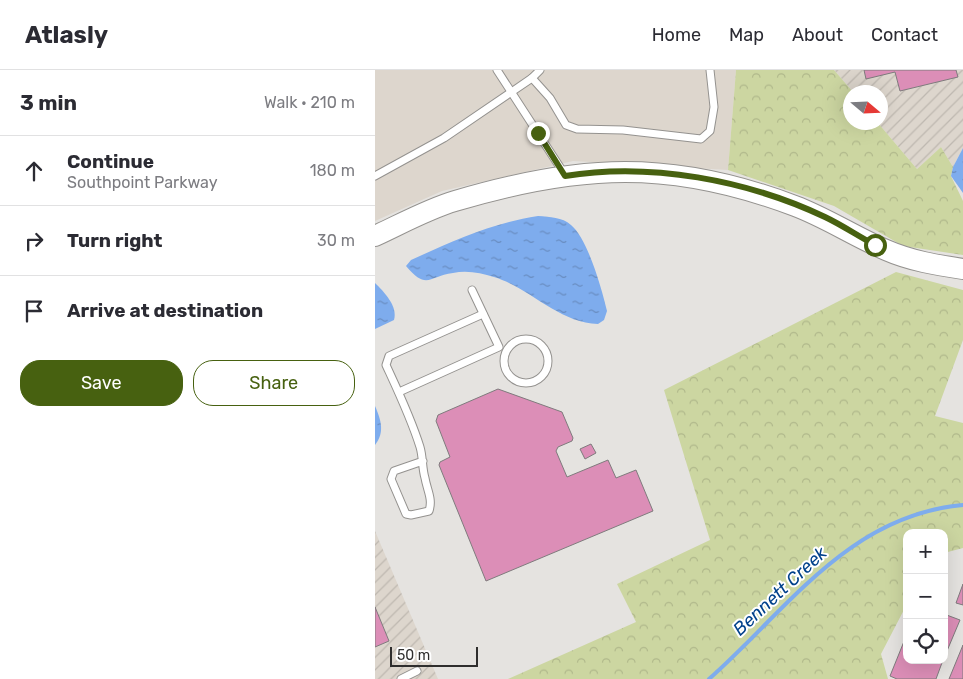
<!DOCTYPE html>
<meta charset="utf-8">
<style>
body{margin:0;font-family:Rubik,sans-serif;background:#f7f7f7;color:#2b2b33}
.controls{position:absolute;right:15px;bottom:15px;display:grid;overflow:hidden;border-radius:10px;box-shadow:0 5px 20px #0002}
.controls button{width:45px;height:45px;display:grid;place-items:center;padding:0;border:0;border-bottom:1px solid #e1e1e2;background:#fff;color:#2b2b33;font:25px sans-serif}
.compass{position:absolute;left:468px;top:15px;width:45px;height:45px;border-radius:50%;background:#fff;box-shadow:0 5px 20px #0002;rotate:109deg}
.scale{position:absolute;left:15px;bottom:12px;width:88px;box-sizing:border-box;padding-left:5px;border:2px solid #2f2e2d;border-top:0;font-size:14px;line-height:18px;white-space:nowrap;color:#2f2e2d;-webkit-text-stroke:4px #fff;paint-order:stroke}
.stop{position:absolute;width:15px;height:15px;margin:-11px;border:4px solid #476110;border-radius:50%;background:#fff}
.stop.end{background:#476110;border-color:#fff;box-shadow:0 1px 5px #0008}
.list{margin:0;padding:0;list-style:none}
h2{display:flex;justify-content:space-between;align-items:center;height:65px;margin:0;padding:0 20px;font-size:21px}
h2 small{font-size:16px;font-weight:400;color:#7c7c81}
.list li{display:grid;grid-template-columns:32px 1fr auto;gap:15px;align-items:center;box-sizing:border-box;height:70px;padding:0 20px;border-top:1px solid #e1e1e2}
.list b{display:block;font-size:19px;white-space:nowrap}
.list p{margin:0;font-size:16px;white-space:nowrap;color:#7c7c81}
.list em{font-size:16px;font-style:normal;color:#7c7c81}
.actions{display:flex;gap:10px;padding:15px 20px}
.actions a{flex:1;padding:11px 0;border:1px solid #476110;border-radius:20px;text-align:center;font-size:18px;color:#476110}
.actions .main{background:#476110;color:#fff}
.icon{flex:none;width:28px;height:28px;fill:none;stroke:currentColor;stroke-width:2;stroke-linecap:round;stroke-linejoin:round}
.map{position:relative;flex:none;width:588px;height:609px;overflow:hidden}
header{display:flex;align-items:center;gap:30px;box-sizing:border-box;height:70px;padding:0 25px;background:#fff;border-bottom:1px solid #e1e1e2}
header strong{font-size:24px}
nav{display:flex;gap:28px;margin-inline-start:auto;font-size:18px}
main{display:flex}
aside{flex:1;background:#fff}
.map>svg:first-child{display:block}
.built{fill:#ddd6cd}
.industrial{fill:url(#industrial-furrows)}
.forest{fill:url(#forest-crowns)}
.water{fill:url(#water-ripples)}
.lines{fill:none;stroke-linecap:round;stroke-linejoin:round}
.stream{stroke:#7eaced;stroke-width:4}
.building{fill:#dc8eb7;stroke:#7f7b7d}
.service-casing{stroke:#94928f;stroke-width:9}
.secondary-casing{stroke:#94928f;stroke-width:22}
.service{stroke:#fff;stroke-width:7}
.secondary{stroke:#fff;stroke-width:20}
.route{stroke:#476110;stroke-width:6}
.labels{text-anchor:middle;stroke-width:4;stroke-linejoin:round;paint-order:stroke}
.water-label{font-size:18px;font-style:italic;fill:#01418b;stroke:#fff}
</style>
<header>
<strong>Atlasly</strong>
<nav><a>Home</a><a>Map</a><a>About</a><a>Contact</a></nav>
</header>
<main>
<aside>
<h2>3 min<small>Walk · 210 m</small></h2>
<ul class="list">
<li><svg class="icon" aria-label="ahead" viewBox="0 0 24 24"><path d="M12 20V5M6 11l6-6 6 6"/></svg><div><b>Continue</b><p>Southpoint Parkway</p></div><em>180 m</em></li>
<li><svg class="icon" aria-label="right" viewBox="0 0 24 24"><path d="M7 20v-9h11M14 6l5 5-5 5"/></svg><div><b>Turn right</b></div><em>30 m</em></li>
<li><svg class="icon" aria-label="arrive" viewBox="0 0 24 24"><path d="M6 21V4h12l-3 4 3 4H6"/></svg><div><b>Arrive at destination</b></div></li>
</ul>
<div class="actions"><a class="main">Save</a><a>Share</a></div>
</aside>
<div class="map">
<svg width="588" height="609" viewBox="0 0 588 609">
<defs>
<pattern id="industrial-furrows" width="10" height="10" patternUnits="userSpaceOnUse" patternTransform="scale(1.25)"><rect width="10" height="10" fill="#ddd6cd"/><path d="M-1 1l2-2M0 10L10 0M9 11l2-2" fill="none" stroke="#beb8b0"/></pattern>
<pattern id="forest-crowns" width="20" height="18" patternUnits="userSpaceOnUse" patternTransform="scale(1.25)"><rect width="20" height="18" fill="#ccd6a1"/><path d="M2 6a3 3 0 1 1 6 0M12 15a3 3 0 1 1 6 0" fill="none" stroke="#b0b88b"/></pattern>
<pattern id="water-ripples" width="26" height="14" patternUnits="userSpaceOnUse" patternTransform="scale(1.25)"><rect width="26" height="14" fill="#7eaced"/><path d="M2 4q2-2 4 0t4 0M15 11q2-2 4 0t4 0" fill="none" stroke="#688cc0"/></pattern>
</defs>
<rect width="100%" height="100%" fill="#e5e3e0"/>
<polygon class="built" points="0,0 361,0 353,100 198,91 67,121 0,151"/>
<g class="industrial">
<polygon points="459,0 588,0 588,78 578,97 566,77 542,99 503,53 506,52 506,22 478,22"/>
<polygon points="0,461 63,609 0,609"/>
</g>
<g class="forest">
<polygon points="361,0 459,0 478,22 476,22 476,52 503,53 542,99 566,77 578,97 576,106 588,131 588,185 528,176 459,136 353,100"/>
<polygon points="521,202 588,220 588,270 560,346 588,353 588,478 569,483 569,463 532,463 532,534 506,584 513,609 133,609 261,552 242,514 335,470 289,320"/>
</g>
<g class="water">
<polygon points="588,78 588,123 576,106 578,97"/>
<path d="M163 146C175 147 187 147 196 155 213 169 227 220 232 241L229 250 223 254C184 253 155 218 119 207 106 203 92 200 78 203 54 206 52 221 31 196L36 190C78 171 117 153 163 146Z"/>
<path d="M0 213C9 222 23 236 19 250L0 259Z"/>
<path d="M0 336C6 350 10 362 0 375Z"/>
</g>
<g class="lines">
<path class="stream" d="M334 609C412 540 474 445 588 435"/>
</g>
<g class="building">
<polygon points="489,0 581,0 583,7 525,21 520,2 491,9"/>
<polygon points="123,319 187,342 198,368 197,371 183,377 181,381 192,407 233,390 241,408 261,400 278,441 111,511 64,395 65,392 75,387 61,351 63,345"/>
<polygon points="216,374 221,383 210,389 205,379"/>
<polygon points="588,514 588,535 581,533"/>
<polygon points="0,537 14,571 0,577"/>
<polygon points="569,544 585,550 569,588"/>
<polygon points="532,564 532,590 568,590 561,609 522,609 515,606"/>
<polygon points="588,575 588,609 574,609"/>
</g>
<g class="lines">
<defs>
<g id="service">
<polyline points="122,0 190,105"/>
<polyline points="157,8 165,0"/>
<polyline points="0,106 69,68 157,8 175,28 191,55 202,59 248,60 326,69 335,61 339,37 335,0"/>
<circle cx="151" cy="291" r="22"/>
<polyline points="24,322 124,277 97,220"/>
<path d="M48 391 19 401 16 409 31 444 36 445 54 441C58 429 52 420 50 408 47 398 48 387 45 377 36 348 23 321 11 295L14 286 108 244"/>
<polyline points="26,609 42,601"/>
</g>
<path id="secondary" d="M0 166C26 154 53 139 80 131 204 94 296 89 420 136 452 148 480 167 511 180 536 191 562 195 588 199"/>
</defs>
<use href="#service" class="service-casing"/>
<use href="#secondary" class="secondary-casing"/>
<use href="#service" class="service"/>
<use href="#secondary" class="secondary"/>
</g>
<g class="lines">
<path class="route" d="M163 63 190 106C275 92 372 110 450 147 467 155 483 166 500 175"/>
</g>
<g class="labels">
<g class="water-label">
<text transform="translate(405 521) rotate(-43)" y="6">Bennett Creek</text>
</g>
</g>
</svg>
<div class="controls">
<button>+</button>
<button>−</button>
<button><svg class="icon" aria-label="locate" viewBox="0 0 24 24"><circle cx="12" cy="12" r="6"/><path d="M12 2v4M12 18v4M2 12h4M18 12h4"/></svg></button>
</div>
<svg class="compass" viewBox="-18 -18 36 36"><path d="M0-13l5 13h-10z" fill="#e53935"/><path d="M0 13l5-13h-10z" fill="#7c7c81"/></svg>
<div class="scale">50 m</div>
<div class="stop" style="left:500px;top:175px"></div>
<div class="stop end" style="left:163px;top:63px"></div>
</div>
</main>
